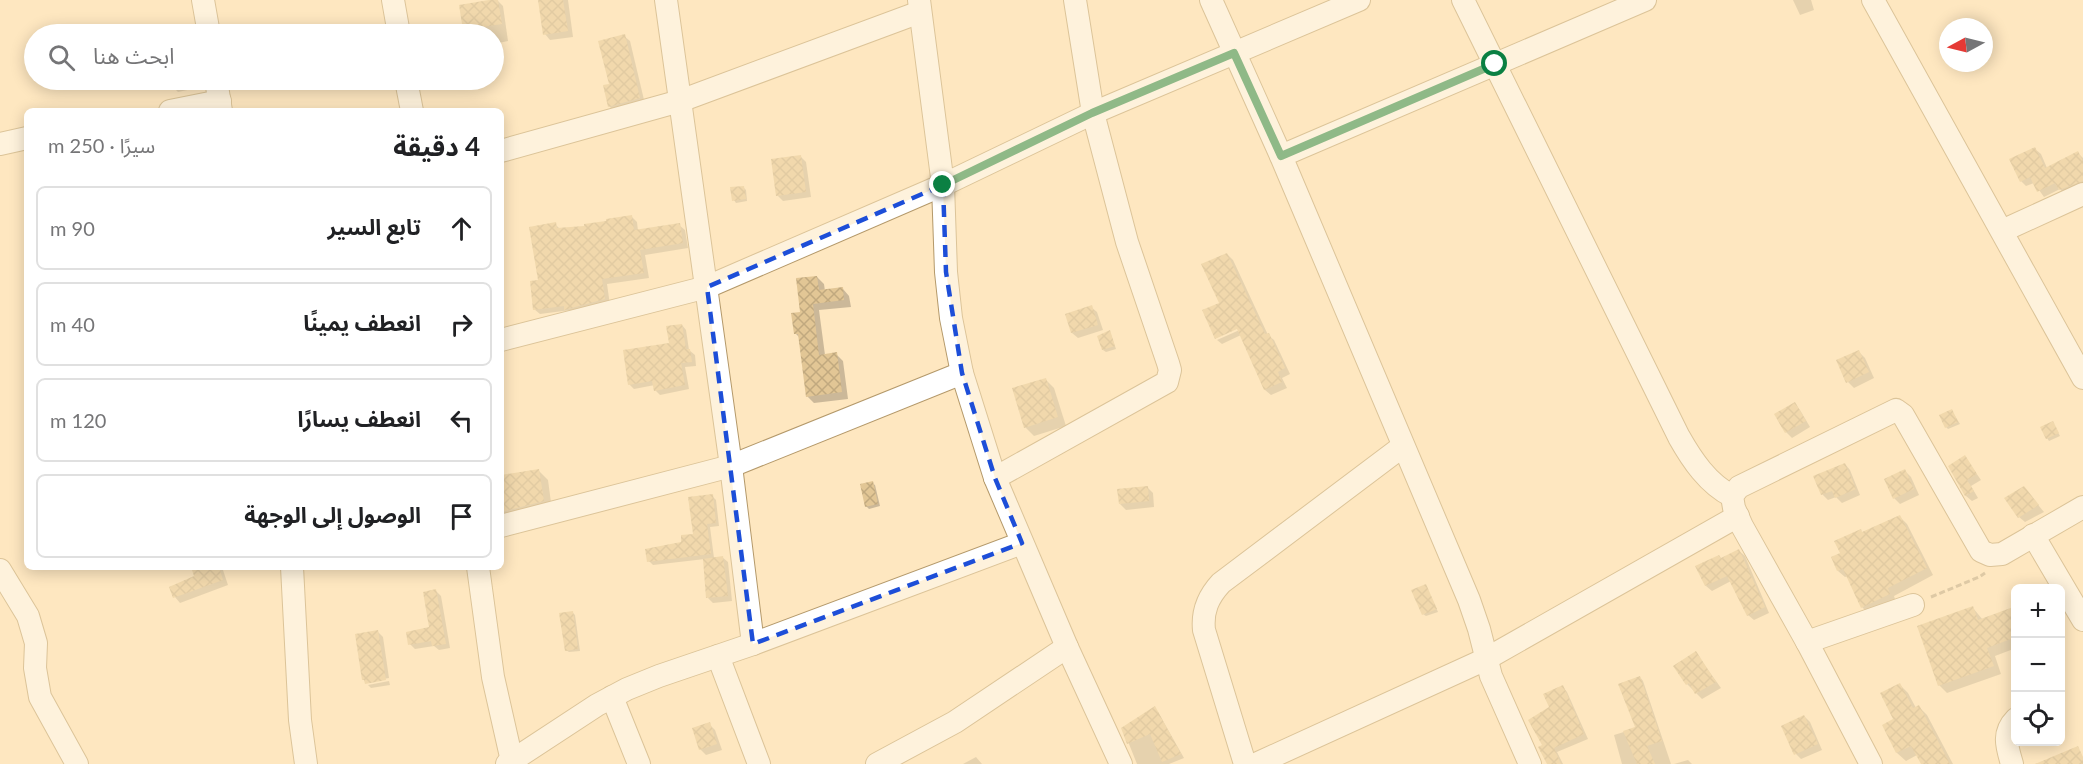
<!DOCTYPE html>
<html lang="ar">
<meta charset="utf-8">
<style>
body{margin:0;font-family:Lato,"Noto Sans Arabic",sans-serif;background:#f6f6f6;color:#202124;direction:rtl}
.controls{position:absolute;right:18px;bottom:18px;display:grid;overflow:hidden;border-radius:9px;box-shadow:0 3px 15px #0003}
.controls button{width:54px;height:54px;display:grid;place-items:center;padding:0;border:0;border-bottom:2px solid #e0e0e0;background:#fff;color:#202124;font:30px sans-serif}
.compass{position:absolute;left:1939px;top:18px;width:54px;height:54px;border-radius:50%;background:#fff;box-shadow:0 3px 15px #0003;rotate:263deg}
.stop{position:absolute;width:18px;height:18px;margin:-14px;border:4px solid #0b8043;border-radius:50%;background:#fff}
.stop.end{background:#0b8043;border-color:#fff;box-shadow:0 2px 6px #0008}
.list{margin:0;padding:0;list-style:none}
h2{display:flex;justify-content:space-between;align-items:center;height:78px;margin:0;padding:0 24px;font-size:26px}
h2 small{font-size:20px;font-weight:400;color:#757577}
.list li{display:grid;grid-template-columns:39px 1fr auto;gap:18px;align-items:center;box-sizing:border-box;height:84px;margin:0 12px 12px;padding:0 12px;border:2px solid #e0e0e0;border-radius:9px}
.list b{display:block;font-size:22px;white-space:nowrap}
.list em{font-size:20px;font-style:normal;color:#757577}
.icon{flex:none;width:33px;height:33px;fill:none;stroke:currentColor;stroke-width:2;stroke-linecap:round;stroke-linejoin:round}
.map{position:relative;flex:none;width:2083px;height:764px;overflow:hidden;direction:ltr}
.search{position:absolute;background:#fff;box-shadow:0 3px 15px #0003;left:24px;top:24px;width:480px;height:66px;display:flex;align-items:center;gap:15px;box-sizing:border-box;padding:0 21px;border-radius:33px;color:#757577;font-size:22px}
.panel{position:absolute;background:#fff;box-shadow:0 3px 15px #0003;left:24px;top:108px;width:480px;height:462px;border-radius:9px;direction:rtl}
.map>svg:first-child{display:block}
.shadow{fill:#0003}
.building{fill:url(#building-cross-hatch)}
.lines{fill:none;stroke-linecap:round;stroke-linejoin:round}
.minor-casing{stroke:#b4996a;stroke-width:24}
.path{stroke:#b8a586;stroke-width:3;stroke-dasharray:6 3;stroke-linecap:butt}
.minor{stroke:#fff;stroke-width:22}
.route{stroke:#0b8043;stroke-width:8}
.marked{fill:none;stroke:#1d4ed8;stroke-width:4.5;stroke-dasharray:12 8;stroke-linejoin:round}
</style>
<div class="map">
<svg width="2083" height="764" viewBox="0 0 2083 764">
<defs>
<pattern id="building-cross-hatch" width="8" height="8" patternUnits="userSpaceOnUse" patternTransform="scale(1.5)"><rect width="8" height="8" fill="#e2c695"/><path d="M0 0l8 8M0 8l8-8" fill="none" stroke="#c1a97f"/></pattern>
</defs>
<rect width="100%" height="100%" fill="#fee7c0"/>
<g class="shadow">
<polygon points="497,0 503,6 508,41 494,44 494,34 466,34 461,6"/>
<polygon points="540,0 568,0 573,37 550,40 545,34"/>
<polygon points="1793,0 1811,0 1814,10 1800,15"/>
<polygon points="191,25 200,34 159,34 158,30"/>
<polygon points="624,36 630,41 645,104 615,112 609,106 610,85"/>
<polygon points="168,80 210,80 211,85 178,92 169,83"/>
<polygon points="2035,149 2041,154 2047,168 2078,153 2083,158 2083,187 2065,195 2060,189 2044,197 2034,183 2026,186 2021,181"/>
<polygon points="801,157 806,162 811,197 783,201 777,195"/>
<polygon points="743,187 746,190 747,201 736,203 734,200"/>
<polygon points="631,216 637,222 638,231 679,225 685,230 688,248 645,255 649,278 607,284 610,305 540,314 534,309 555,224 561,230 586,227"/>
<polygon points="1227,254 1233,260 1268,335 1274,340 1290,374 1282,378 1287,388 1271,395 1265,390 1241,335 1222,344 1217,340 1244,328 1243,325 1216,338"/>
<polygon points="817,277 824,284 825,291 843,289 849,296 851,307 819,310 825,355 836,354 843,361 848,399 814,403 807,396 800,338 796,334"/>
<polygon points="1091,307 1097,312 1103,330 1078,338 1072,333 1067,315"/>
<polygon points="682,325 686,330 689,350 695,355 696,366 685,367 689,389 660,395 656,391 655,385 634,389 629,384 670,344"/>
<polygon points="1110,332 1116,349 1106,352 1103,350"/>
<polygon points="1859,352 1865,358 1874,378 1854,388 1848,382 1838,361"/>
<polygon points="1045,379 1054,388 1066,426 1034,436 1025,427"/>
<polygon points="1795,404 1800,410 1810,427 1792,438 1786,432"/>
<polygon points="1952,411 1960,424 1948,429 1946,427"/>
<polygon points="2053,423 2060,436 2049,441 2047,438"/>
<polygon points="1965,457 1981,480 1971,486 1978,498 1972,501 1966,496 1950,467"/>
<polygon points="1845,464 1850,470 1860,495 1842,503 1836,497 1828,500 1822,494"/>
<polygon points="539,471 548,480 552,510 510,521 501,512 501,476"/>
<polygon points="1905,471 1911,477 1919,495 1900,504 1894,498"/>
<polygon points="872,483 875,485 880,506 869,509 866,506"/>
<polygon points="1147,487 1153,493 1154,507 1126,510 1120,504"/>
<polygon points="2024,488 2044,512 2025,522 2019,517"/>
<polygon points="712,496 716,500 719,526 710,527 714,558 722,557 728,562 732,601 713,603 708,598 705,559 653,565 649,561 694,535"/>
<polygon points="1900,517 1907,524 1933,575 1894,596 1896,602 1869,614 1862,607 1848,576 1845,577 1838,571 1842,554"/>
<polygon points="1739,551 1745,556 1769,613 1754,620 1748,615 1731,581 1712,591 1706,586 1721,559"/>
<polygon points="193,567 222,567 228,585 180,603 175,597 196,577"/>
<polygon points="1426,586 1438,612 1426,616 1423,614"/>
<polygon points="436,591 441,596 450,648 439,650 434,646 415,649 410,644 431,629"/>
<polygon points="2016,607 2016,648 1995,656 2001,674 1947,693 1939,685 1973,608 1983,620"/>
<polygon points="572,612 575,615 580,651 569,652 566,650"/>
<polygon points="378,632 383,637 389,678 366,682"/>
<polygon points="1696,653 1721,688 1702,699 1687,684"/>
<polygon points="1640,677 1643,681 1671,764 1622,764 1614,735 1637,728"/>
<polygon points="389,681 390,685 371,688 368,685"/>
<polygon points="1900,685 1908,693 1916,708 1919,707 1927,715 1953,764 1923,764 1917,755 1906,761 1897,753 1884,726 1895,720"/>
<polygon points="1563,687 1567,692 1588,739 1557,752 1563,764 1548,764 1544,746 1551,708"/>
<polygon points="1158,712 1184,758 1169,764 1137,764 1123,729"/>
<polygon points="1804,716 1810,722 1822,750 1801,759 1796,754"/>
<polygon points="709,724 715,730 722,750 706,755 700,749"/>
<polygon points="976,757 982,764 963,764"/>
<polygon points="1688,760 1692,764 1674,764"/>
</g>
<g class="building">
<polygon points="489,0 498,0 502,24 463,30 459,5"/>
<polygon points="538,0 563,0 568,31 543,35"/>
<polygon points="625,34 640,98 608,107 603,85 609,84 598,41"/>
<polygon points="2035,147 2045,168 2078,151 2083,161 2083,181 2059,190 2055,183 2037,192 2030,177 2020,182 2009,159"/>
<polygon points="801,155 806,192 776,196 771,159"/>
<polygon points="744,186 746,199 732,201 730,187"/>
<polygon points="632,215 634,230 680,223 683,243 640,250 644,273 602,279 605,299 564,310 564,306 533,310 530,281 538,280 529,227 556,222 557,228 584,226 584,224 606,221 606,219"/>
<polygon points="1227,253 1265,334 1269,333 1285,368 1278,372 1282,382 1264,390 1237,329 1215,339 1202,310 1219,303 1201,264"/>
<polygon points="817,276 819,290 843,287 844,300 813,304 819,355 837,352 842,392 806,397 798,334 794,334 791,313 800,312 796,278"/>
<polygon points="1092,305 1098,325 1071,333 1065,314"/>
<polygon points="682,324 686,349 690,349 692,362 681,363 685,385 654,391 652,381 628,385 623,350 669,343 666,326"/>
<polygon points="1110,330 1115,346 1102,350 1097,336"/>
<polygon points="1859,350 1869,372 1846,383 1836,360"/>
<polygon points="1046,378 1058,417 1024,428 1012,388"/>
<polygon points="1795,402 1806,421 1785,433 1774,414"/>
<polygon points="1952,409 1958,422 1945,428 1939,415"/>
<polygon points="2053,421 2059,433 2046,439 2040,427"/>
<polygon points="1965,455 1977,474 1967,480 1974,491 1965,496 1948,466"/>
<polygon points="1845,463 1856,489 1835,498 1832,491 1821,495 1813,476"/>
<polygon points="539,469 544,501 501,512 501,475"/>
<polygon points="1905,469 1914,489 1893,499 1884,479"/>
<polygon points="873,481 878,504 865,507 860,484"/>
<polygon points="1148,486 1149,501 1119,504 1117,489"/>
<polygon points="2024,486 2039,505 2018,518 2004,498"/>
<polygon points="713,494 716,523 707,524 711,554 647,562 645,549 681,542 681,535 693,534 688,497"/>
<polygon points="1900,515 1927,568 1888,588 1890,594 1861,608 1843,569 1837,571 1831,557 1840,553 1834,541 1861,529 1862,532"/>
<polygon points="1739,549 1765,607 1747,616 1727,576 1705,586 1695,566 1719,555 1721,558"/>
<polygon points="723,556 728,596 706,598 703,559"/>
<polygon points="191,567 219,567 223,580 173,598 169,587 194,576"/>
<polygon points="1426,584 1437,609 1422,615 1411,590"/>
<polygon points="436,589 446,644 432,646 431,641 408,645 406,632 429,627 423,592"/>
<polygon points="1973,606 1978,620 2016,606 2016,637 1987,648 1994,666 1938,686 1917,626"/>
<polygon points="573,611 578,649 565,651 559,613"/>
<polygon points="378,630 386,680 365,684 364,680 362,680 355,634"/>
<polygon points="1696,651 1716,682 1695,694 1689,683 1686,685 1673,666"/>
<polygon points="1640,676 1662,741 1647,746 1655,764 1637,764 1623,731 1635,727 1618,684"/>
<polygon points="1900,683 1913,708 1919,705 1950,764 1921,764 1911,746 1896,753 1882,725 1893,719 1880,693"/>
<polygon points="1563,685 1584,734 1554,748 1561,764 1547,764 1538,747 1542,745 1528,720 1549,707 1543,694"/>
<polygon points="1155,706 1181,754 1162,762 1150,734 1127,744 1121,728"/>
<polygon points="1804,715 1818,744 1794,755 1781,726"/>
<polygon points="710,722 717,744 699,750 692,728"/>
<polygon points="2078,746 2083,757 2083,764 2035,764"/>
</g>
<g class="lines">
<defs>
<g id="minor">
<polyline points="203,0 209,34"/>
<polyline points="393,0 399,34"/>
<polyline points="666,0 731,466 753,644"/>
<polyline points="919,0 943,185 946,272 951,318 962,373 995,478 1067,647 1121,764"/>
<polyline points="1211,0 1281,156 1469,600 1479,629 1491,676 1530,764"/>
<path d="M1463 0 1679 437C1692 460 1708 484 1732 496"/>
<polyline points="1873,0 2083,378"/>
<polyline points="216,80 221,111"/>
<polyline points="406,80 412,111"/>
<polyline points="170,111 220,101"/>
<polyline points="0,144 27,138"/>
<polyline points="501,151 680,101 920,12"/>
<polyline points="1281,156 1645,0"/>
<polyline points="2002,231 2083,194"/>
<polyline points="501,340 707,287 943,185 1093,113 1359,0"/>
<polyline points="995,478 1167,382 1170,370 1168,363 1127,242 1093,113 1075,0"/>
<polyline points="501,526 731,466 962,373"/>
<polyline points="2033,535 2083,620"/>
<polyline points="292,567 300,720 306,764"/>
<polyline points="478,567 493,677 512,761"/>
<polyline points="0,570 28,616 36,643 35,668 40,697 77,764"/>
<polyline points="1807,642 1913,605"/>
<polyline points="718,656 759,764"/>
<polyline points="612,697 639,764"/>
<polyline points="507,764 597,705 627,689 659,676 753,644 1022,543"/>
<polyline points="877,764 955,722 1067,647"/>
<path d="M1245 764 1204 630C1202 611 1208 597 1221 583L1403 446"/>
<polyline points="1256,764 1486,659 1738,516"/>
<polyline points="1871,764 1807,642 1742,526 1734,508 1732,496 1739,487 1896,410 1903,415 1981,551 1990,555 2002,554 2083,507"/>
<path d="M2012 764C2007 747 2002 733 2016 719"/>
</g>
</defs>
<use href="#minor" class="minor-casing"/>
<polyline class="path" points="1931,597 1979,577 1985,573"/>
<use href="#minor" class="minor"/>
</g>
<g class="lines">
<polyline class="route" points="943,185 1092,113 1234,53 1281,156 1495,64"/>
</g>
<path d="M0 0H2083V764H0ZM943 185 946 272 962 373 995 478 1022 543 753 644 707 287Z" fill="#fee7c0" fill-opacity=".55" fill-rule="evenodd"/>
<path class="marked" d="M943 185 946 272 962 373 995 478 1022 543 753 644 707 287Z"/>
</svg>
<div class="controls">
<button>+</button>
<button>−</button>
<button><svg class="icon" aria-label="locate" viewBox="0 0 24 24"><circle cx="12" cy="12" r="6"/><path d="M12 2v4M12 18v4M2 12h4M18 12h4"/></svg></button>
</div>
<svg class="compass" viewBox="-18 -18 36 36"><path d="M0-13l5 13h-10z" fill="#e53935"/><path d="M0 13l5-13h-10z" fill="#757577"/></svg>
<div class="stop" style="left:1495px;top:64px"></div>
<div class="stop end" style="left:943px;top:185px"></div>
<div class="search"><svg class="icon" aria-label="search" viewBox="0 0 24 24"><circle cx="10" cy="10" r="6"/><path d="M15 15l6 6"/></svg>ابحث هنا</div>
<section class="panel">
<h2>4 دقيقة<small>سيرًا · 250 m</small></h2>
<ul class="list">
<li><svg class="icon" aria-label="ahead" viewBox="0 0 24 24"><path d="M12 20V5M6 11l6-6 6 6"/></svg><div><b>تابع السير</b></div><em>90 m</em></li>
<li><svg class="icon" aria-label="right" viewBox="0 0 24 24"><path d="M7 20v-9h11M14 6l5 5-5 5"/></svg><div><b>انعطف يمينًا</b></div><em>40 m</em></li>
<li><svg class="icon" aria-label="left" viewBox="0 0 24 24"><path d="M17 20v-9H6M10 6l-5 5 5 5"/></svg><div><b>انعطف يسارًا</b></div><em>120 m</em></li>
<li><svg class="icon" aria-label="arrive" viewBox="0 0 24 24"><path d="M6 21V4h12l-3 4 3 4H6"/></svg><div><b>الوصول إلى الوجهة</b></div></li>
</ul>
</section>
</div>
